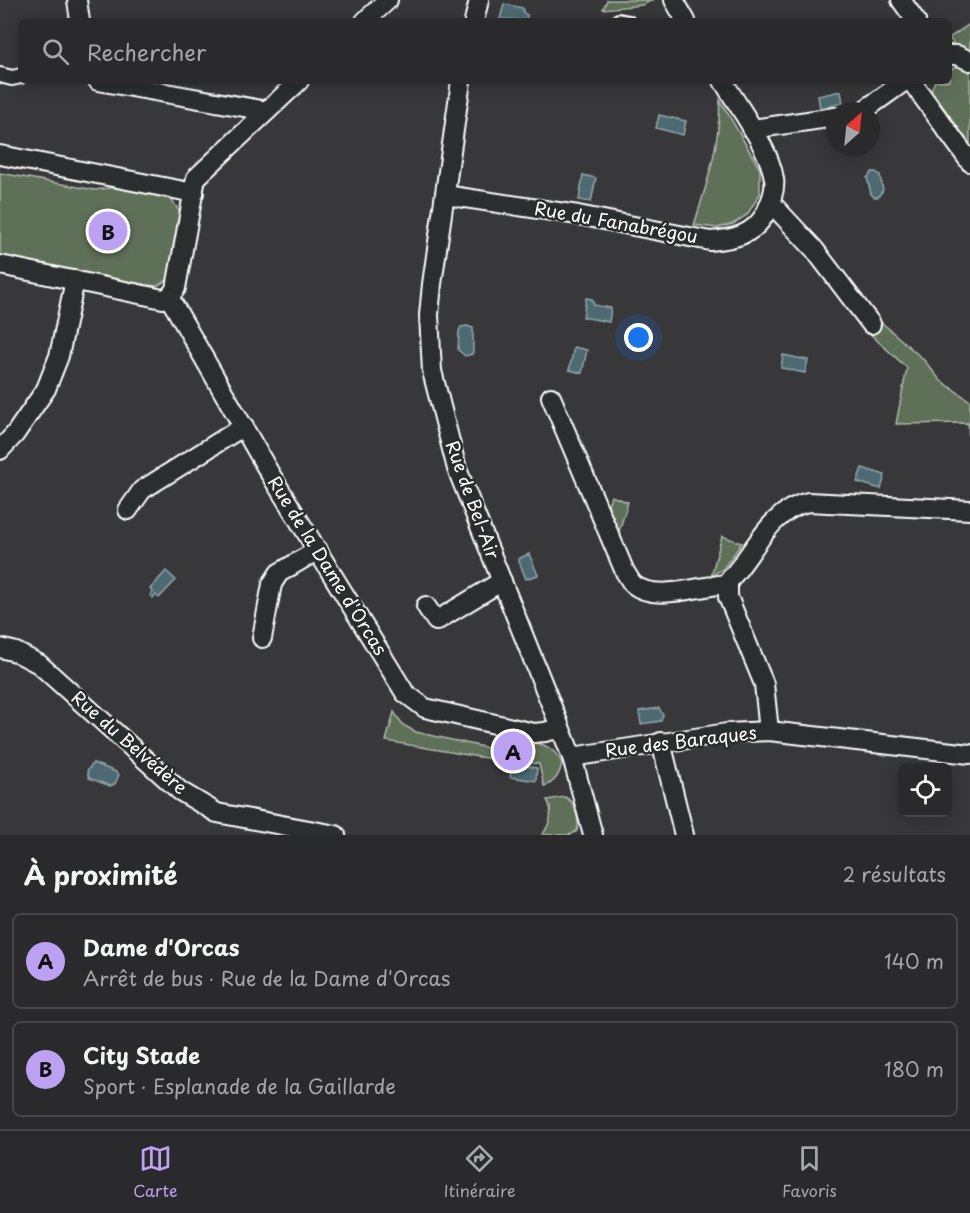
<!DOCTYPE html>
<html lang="fr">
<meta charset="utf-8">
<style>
body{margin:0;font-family:"Playpen Sans",sans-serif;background:#363538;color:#f1f3f6}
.controls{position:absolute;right:18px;bottom:18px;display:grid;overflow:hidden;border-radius:9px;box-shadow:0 3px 15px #0003}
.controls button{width:54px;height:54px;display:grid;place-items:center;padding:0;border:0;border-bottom:2px solid #464548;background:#2a292c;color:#f1f3f6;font:30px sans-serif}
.compass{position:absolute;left:826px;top:102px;width:54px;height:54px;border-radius:50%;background:#2a292c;box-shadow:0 3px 15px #0003;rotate:27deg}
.you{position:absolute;left:639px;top:338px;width:21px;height:21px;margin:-15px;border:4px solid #fff;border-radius:50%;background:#1a73e8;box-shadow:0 0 0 9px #1a73e833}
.badge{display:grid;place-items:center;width:39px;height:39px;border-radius:50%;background:#bca0f2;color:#111;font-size:20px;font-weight:700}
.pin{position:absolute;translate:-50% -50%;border:3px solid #fff;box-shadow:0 2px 6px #0006}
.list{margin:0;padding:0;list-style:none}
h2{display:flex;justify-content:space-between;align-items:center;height:78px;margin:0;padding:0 24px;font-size:26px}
h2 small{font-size:20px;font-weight:400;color:#a5a6a9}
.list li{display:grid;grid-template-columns:39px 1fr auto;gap:18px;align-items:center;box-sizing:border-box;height:96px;margin:0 12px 12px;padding:0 12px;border:2px solid #464548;border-radius:9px}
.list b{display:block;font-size:22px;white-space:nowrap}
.list p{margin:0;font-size:20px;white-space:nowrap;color:#a5a6a9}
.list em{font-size:20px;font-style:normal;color:#a5a6a9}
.icon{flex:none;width:33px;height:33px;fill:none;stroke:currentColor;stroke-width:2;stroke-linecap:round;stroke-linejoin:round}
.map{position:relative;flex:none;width:970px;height:835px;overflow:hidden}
.search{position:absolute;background:#2a292c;box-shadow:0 3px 15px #0003;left:18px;right:18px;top:18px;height:66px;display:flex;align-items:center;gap:15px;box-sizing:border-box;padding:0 21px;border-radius:9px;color:#a5a6a9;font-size:22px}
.sheet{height:294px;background:#2a292c}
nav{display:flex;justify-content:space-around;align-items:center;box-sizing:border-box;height:84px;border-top:2px solid #464548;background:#2a292c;font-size:16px;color:#a5a6a9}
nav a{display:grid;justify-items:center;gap:3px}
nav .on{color:#bca0f2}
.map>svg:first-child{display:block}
.green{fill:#5e7059;stroke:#aeb8ac;stroke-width:1.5}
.water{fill:#4e6b72;stroke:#95a6aa;stroke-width:1.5}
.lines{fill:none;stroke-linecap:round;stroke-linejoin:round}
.service-casing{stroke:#fff;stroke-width:14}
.pedestrian-casing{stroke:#fff;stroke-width:18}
.minor-casing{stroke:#fff;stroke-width:22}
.service{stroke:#2a2d2e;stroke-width:9}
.pedestrian{stroke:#2a2d2e;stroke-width:14}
.minor{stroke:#2a2d2e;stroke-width:18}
.labels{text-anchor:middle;stroke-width:5;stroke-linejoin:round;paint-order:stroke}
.street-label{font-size:18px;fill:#fff;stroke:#2a2d2e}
</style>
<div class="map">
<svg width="970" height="835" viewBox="0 0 970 835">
<rect width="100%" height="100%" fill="#38373a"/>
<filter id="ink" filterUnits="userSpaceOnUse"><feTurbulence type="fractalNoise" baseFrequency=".0167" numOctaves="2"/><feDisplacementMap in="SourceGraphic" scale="12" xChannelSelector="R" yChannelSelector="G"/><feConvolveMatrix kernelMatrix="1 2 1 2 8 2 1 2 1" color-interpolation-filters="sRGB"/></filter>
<g filter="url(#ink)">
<g class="green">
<polygon points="607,0 652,0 643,5 603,9"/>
<polygon points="970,24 970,50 958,49 949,38"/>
<polygon points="958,65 970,70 970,144 931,90 935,81 949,81 949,71"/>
<path d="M720 100 760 169V194L747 215 733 224 717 228 694 225C708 180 719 148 720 100Z"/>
<polygon points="0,173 95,190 117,187 171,199 180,212 182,225 171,278 157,286 146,285 0,255"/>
<polygon points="880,321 924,360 940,380 970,401 970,464 968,423 896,424 907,368 868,332"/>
<polygon points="611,496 628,502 618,535 608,505"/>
<polygon points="722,536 742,543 723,569 711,576"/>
<path d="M394 712 403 725 416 732 519 755 522 739C540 743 555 746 562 764 559 775 555 783 544 786L539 764 479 757 386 741Z"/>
<path d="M565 797C575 801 580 820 577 831L570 835H542C550 825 554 811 547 800Z"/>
</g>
<g class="water">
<polygon points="504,4 523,8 523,12 527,15 526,20 500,19"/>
<polygon points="841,91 843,103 820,108 818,96"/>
<polygon points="659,115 686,121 683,135 656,128"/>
<polygon points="872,172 876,172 880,175 883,190 878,197 874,197 871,194 867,178"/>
<polygon points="583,175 596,178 591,202 579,200"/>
<polygon points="586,298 592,299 594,305 611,308 609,322 583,317"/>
<polygon points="467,326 473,328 473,352 472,354 465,356 458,350 459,331 461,327"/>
<polygon points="574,347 587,350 582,373 569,370"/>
<polygon points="783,355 808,360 805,373 781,368"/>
<polygon points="862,468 885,475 881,489 857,482"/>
<polygon points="529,554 538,575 526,579 518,559"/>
<polygon points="166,571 176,580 159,598 156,595 153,598 150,595 153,592 150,589"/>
<polygon points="659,708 663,715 661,721 641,724 639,711"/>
<polygon points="93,763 116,772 119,775 115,784 110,786 89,778 87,771"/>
<polygon points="512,764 537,768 536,781 510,777"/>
</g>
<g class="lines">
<defs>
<polyline id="service" points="618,19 629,21"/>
<polyline id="pedestrian" points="0,75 12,78 21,76"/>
<g id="minor">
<polyline points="77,0 80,21"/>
<polyline points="674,0 686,21"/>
<polyline points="901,0 916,21"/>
<polyline points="365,21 388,0"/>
<polyline points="474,21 479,0"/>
<polyline points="949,55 957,55 970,61"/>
<polyline points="98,81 267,111"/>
<polyline points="461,81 432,284 429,315 432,371 457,469 572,757 593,835"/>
<polyline points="911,81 970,162"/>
<polyline points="863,111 905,81"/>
<polyline points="752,129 835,117"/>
<polyline points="0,155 194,193"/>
<path d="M445 195 578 215 710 241C732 239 753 236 765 214 770 204 776 190 774 179 770 149 739 108 723 81"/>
<polyline points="771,203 814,249 871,324"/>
<polyline points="0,265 163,299 169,297 176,288 196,178 299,81"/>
<polyline points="169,297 269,472 405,693 425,708 534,733 545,732 560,728"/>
<path d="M551 397 625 572C628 576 630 581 633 584 655 603 701 585 728 584"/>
<polyline points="0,450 15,434 46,389 59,356 75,280"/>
<polyline points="128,510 142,490 244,426"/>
<polyline points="426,606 436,621 502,581"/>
<polyline points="262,638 272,584 279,573 318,550"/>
<polyline points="0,648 16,652 39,664 180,791 217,813 336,835"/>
<path d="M769 731 764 684 728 597V584L730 579C755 552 769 511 808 502L970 510"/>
<polyline points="661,742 684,835"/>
<polyline points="572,757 727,733 769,731 970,754"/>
</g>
</defs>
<use href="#service" class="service-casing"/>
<use href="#pedestrian" class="pedestrian-casing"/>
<use href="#minor" class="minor-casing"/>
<use href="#service" class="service"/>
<use href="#pedestrian" class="pedestrian"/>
<use href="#minor" class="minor"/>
</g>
</g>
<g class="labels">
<g class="street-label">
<text transform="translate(616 223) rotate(10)" y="6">Rue du Fanabrégou</text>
<text transform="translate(472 500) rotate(70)" y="6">Rue de Bel-Air</text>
<text transform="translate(327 566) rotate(58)" y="6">Rue de la Dame d'Orcas</text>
<text transform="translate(681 742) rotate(-7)" y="6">Rue des Baraques</text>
<text transform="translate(129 743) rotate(41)" y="6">Rue du Belvédère</text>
</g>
</g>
</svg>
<div class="controls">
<button><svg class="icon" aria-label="locate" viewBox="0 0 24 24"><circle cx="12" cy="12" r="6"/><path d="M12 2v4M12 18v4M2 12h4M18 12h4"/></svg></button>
</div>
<svg class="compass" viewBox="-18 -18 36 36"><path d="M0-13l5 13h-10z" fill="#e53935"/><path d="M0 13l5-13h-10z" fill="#a5a6a9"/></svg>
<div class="you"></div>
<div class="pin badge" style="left:513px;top:751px">A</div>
<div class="pin badge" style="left:108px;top:231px">B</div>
<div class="search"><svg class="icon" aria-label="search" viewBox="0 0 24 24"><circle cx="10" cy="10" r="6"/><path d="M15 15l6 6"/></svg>Rechercher</div>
</div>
<section class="sheet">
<h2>À proximité<small>2 résultats</small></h2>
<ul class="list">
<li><span class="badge">A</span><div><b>Dame d'Orcas</b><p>Arrêt de bus · Rue de la Dame d'Orcas</p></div><em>140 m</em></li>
<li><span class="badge">B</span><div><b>City Stade</b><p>Sport · Esplanade de la Gaillarde</p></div><em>180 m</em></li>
</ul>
</section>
<nav>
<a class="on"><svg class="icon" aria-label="map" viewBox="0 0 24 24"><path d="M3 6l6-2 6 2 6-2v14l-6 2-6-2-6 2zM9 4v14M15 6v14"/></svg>Carte</a>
<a><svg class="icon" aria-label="directions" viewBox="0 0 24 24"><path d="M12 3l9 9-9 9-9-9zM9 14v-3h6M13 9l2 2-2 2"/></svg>Itinéraire</a>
<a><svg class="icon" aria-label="saved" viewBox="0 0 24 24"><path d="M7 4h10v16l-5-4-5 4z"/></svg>Favoris</a>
</nav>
